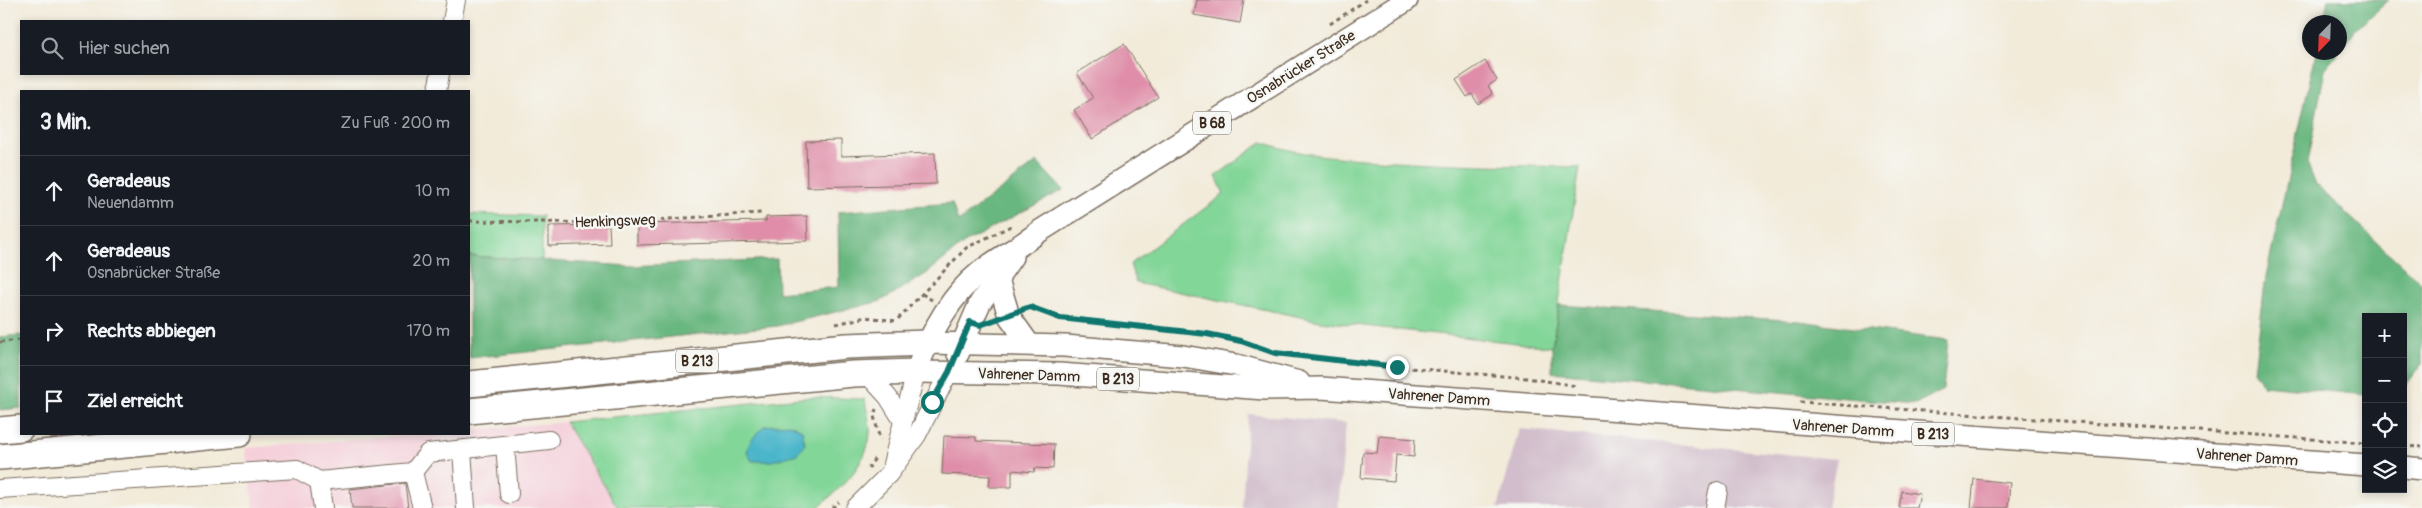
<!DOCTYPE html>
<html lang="de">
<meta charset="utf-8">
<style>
body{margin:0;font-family:Pangolin,sans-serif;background:#242831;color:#f1f3f6}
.controls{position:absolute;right:15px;bottom:15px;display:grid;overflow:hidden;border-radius:0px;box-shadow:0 2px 8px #0003}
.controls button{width:45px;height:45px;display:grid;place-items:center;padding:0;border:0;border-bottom:1px solid #363941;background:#171b24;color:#f1f3f6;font:25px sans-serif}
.compass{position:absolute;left:2302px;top:15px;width:45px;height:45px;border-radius:50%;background:#171b24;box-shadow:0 2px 8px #0003;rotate:203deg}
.stop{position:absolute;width:15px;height:15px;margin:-11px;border:4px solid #0f766e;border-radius:50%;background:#fff}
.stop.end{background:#0f766e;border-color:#fff;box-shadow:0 1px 5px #0008}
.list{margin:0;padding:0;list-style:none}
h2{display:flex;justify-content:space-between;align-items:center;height:65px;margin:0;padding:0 20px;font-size:21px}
h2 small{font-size:16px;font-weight:400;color:#9ea1a6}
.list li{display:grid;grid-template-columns:32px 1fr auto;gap:15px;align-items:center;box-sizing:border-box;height:70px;padding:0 20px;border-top:1px solid #363941}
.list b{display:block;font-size:19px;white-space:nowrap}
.list p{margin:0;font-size:16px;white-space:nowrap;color:#9ea1a6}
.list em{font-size:16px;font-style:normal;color:#9ea1a6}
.icon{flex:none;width:28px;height:28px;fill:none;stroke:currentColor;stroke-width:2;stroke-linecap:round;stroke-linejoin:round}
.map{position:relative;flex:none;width:2422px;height:508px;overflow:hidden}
.search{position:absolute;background:#171b24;box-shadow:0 2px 8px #0003;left:20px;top:20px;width:450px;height:55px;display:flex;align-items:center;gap:12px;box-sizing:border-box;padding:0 18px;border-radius:0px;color:#9ea1a6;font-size:19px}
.panel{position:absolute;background:#171b24;box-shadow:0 2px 8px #0003;left:20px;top:90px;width:450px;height:345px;border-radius:0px}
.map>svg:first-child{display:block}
.built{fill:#f5cfda}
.industrial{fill:#d1bdcb}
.green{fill:#82d698;stroke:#5e805b}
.forest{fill:#69b780;stroke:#52704f}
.water{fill:#4cb6ca;stroke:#447074}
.building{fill:#df8da8}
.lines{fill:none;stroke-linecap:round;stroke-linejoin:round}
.minor-casing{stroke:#7b6e60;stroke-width:20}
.major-casing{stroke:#7b6e60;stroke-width:24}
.highway-casing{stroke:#7b6e60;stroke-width:28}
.path{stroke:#7b6e60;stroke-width:3;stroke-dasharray:4 4;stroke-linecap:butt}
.minor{stroke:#fff;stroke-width:18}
.major{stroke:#fff;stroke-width:21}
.highway{stroke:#fff;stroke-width:25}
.route{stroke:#0f766e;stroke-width:6}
.labels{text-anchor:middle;stroke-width:5;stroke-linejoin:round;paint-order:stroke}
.shield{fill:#f6f6f2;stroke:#73675e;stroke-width:1}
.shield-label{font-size:14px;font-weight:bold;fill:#3b2a1e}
.street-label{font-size:15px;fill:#3b2a1e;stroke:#f6f6f2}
</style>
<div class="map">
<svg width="2422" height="508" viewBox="0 0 2422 508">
<rect width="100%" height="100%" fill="#f6f6f2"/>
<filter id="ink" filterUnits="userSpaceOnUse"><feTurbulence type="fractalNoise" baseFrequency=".02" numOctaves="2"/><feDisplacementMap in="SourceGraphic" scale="10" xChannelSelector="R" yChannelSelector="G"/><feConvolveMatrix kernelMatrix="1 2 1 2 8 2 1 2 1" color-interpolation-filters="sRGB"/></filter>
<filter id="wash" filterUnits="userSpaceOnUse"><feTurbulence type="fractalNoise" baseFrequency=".0096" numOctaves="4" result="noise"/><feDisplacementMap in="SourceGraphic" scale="20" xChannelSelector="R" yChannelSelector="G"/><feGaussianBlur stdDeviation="1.12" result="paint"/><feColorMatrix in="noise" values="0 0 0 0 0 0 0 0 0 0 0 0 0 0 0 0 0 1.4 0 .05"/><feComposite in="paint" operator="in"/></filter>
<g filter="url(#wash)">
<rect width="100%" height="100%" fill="#f2ebda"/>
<polygon class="built" points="565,422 618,508 254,508 245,448 420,434 469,434 469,430"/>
<g class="industrial">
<polygon points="1248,414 1346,423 1338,508 1242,508"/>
<polygon points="1519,429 1837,459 1827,508 1498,508"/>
</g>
<g class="green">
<path d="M1262 142C1304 157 1349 158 1394 161 1456 165 1518 166 1580 167L1552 347 1320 321 1136 283 1130 264 1224 194 1216 176Z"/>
<polygon points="469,214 542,216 542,260 469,256"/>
<path d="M811 397 865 399C866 410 871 423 870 434 867 465 840 489 817 508H618L565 422Z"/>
</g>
<g class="forest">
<polygon points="2328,0 2389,0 2355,30 2340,50 2340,22 2323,22"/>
<polygon points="2316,53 2338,53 2325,69 2307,163 2316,185 2422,284 2422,364 2403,389 2403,317 2366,317 2366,395 2263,385 2254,371 2266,276"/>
<polygon points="1037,162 1063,190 964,243 926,274 881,301 777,326 469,358 469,256 630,266 777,259 778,293 839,287 838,212 952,203 958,222"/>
<polygon points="1559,305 1799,321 1948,340 1943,390 1915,404 1552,372 1552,347"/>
<polygon points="21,335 21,408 0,410 0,337"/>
</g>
<polygon class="water" points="790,424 802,430 805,444 797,454 772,461 752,461 747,452 751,440 764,426"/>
<g id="blocks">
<g class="building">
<polygon points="1197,0 1244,0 1240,23 1194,15"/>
<polygon points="1124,44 1158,97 1092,139 1074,110 1093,98 1077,73"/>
<polygon points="1485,61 1497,80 1488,86 1493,94 1478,104 1472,94 1467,97 1456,80"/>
<polygon points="841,140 841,156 935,153 936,184 807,187 806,141"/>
<polygon points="807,216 808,241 637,245 637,224 766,221 766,217"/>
<polygon points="609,225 610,244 549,246 549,226"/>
<polygon points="944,436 976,437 976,441 1054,444 1053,469 1035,468 1034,472 1012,470 1012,487 989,487 990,476 942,474"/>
<polygon points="1379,436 1415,439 1414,457 1396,455 1394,481 1361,478 1363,452 1377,453"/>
<polygon points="1974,479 2010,483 2008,508 1971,508"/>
<polygon points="405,483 408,508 352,508 350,489"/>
<polygon points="1902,491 1920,494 1917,508 1899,508"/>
</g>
</g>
</g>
<g filter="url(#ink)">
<use href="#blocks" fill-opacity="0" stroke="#7b6e60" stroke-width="1"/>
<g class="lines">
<defs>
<g id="minor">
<polyline points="452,21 456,0"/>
<polyline points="437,91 440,74"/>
<polyline points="867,374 888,397 903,421"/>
<polyline points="505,445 509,494"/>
<polyline points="462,450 466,508"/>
<polyline points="892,464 916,372"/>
<polyline points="413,472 422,508"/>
<polyline points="319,481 413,472 428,453 549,440"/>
<polyline points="0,489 297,469 319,481 323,508"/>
<polyline points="855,508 889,474 917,435 949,372"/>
<polyline points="1715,508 1718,491"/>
</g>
<g id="major">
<path d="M1407 0 1040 231C1021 246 999 257 980 272 949 297 929 336 916 372L1059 374 1265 389 1321 388 2366 465"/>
<polyline points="997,276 1009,316 1029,344"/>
<polyline points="926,343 1065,346 1183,356 1236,365 1299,382"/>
<polyline points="958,354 980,303 1012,257"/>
<polyline points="2403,467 2422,469"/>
</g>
<g id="highway">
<polyline points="469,384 846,346 926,343"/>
<polyline points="469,411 853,374 916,372"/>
<polyline points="0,430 21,428"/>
<polyline points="0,457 239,434"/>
</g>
</defs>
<use href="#minor" class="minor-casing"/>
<use href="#major" class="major-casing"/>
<use href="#highway" class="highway-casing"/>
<g class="path">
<polyline points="1330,24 1366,0"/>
<polyline points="469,221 610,223 761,213"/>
<polyline points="922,294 932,300"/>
<polyline points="1026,307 1034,308 1060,318 1207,334 1241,341 1275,353 1397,367 1527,378 1577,386"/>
<polyline points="836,324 866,317 896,321 966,248 1013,225"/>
<polyline points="0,342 21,340"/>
<polyline points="1800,402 2366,443"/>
<polyline points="876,409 874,416 880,440"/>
<polyline points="2403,446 2422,447"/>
<polyline points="868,469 875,458"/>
<polyline points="832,508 839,502"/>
</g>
<use href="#minor" class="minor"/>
<use href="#major" class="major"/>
<use href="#highway" class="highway"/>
</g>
</g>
<g class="lines" filter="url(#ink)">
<polyline class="route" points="932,402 949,372 970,322 980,325 1030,307 1060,318 1207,334 1241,341 1275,353 1397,367"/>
</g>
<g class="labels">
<g class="shield">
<rect x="1193" y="111.5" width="38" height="23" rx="4"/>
<rect x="676" y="349.5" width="42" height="23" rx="4"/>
<rect x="1097" y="367.5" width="42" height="23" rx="4"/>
<rect x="1912" y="422.5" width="42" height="23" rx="4"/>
</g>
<g class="shield-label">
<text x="1212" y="128">B 68</text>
<text x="697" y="366">B 213</text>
<text x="1118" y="384">B 213</text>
<text x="1933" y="439">B 213</text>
</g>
<g class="street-label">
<text transform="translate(1301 67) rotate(-32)" y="5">Osnabrücker Straße</text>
<text transform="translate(615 221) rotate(-2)" y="5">Henkingsweg</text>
<text transform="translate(1029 375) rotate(2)" y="5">Vahrener Damm</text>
<text transform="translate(1439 397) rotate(4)" y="5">Vahrener Damm</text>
<text transform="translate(1843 428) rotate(4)" y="5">Vahrener Damm</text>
<text transform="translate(2247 457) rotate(4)" y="5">Vahrener Damm</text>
</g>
</g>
</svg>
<div class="controls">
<button>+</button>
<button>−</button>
<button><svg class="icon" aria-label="locate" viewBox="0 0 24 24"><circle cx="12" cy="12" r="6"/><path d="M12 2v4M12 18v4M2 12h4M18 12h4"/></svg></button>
<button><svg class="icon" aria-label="layers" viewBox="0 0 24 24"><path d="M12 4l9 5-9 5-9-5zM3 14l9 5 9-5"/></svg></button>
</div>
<svg class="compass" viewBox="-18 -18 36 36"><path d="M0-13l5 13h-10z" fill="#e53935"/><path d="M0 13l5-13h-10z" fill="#9ea1a6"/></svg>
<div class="stop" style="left:932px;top:402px"></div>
<div class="stop end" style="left:1397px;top:367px"></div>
<div class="search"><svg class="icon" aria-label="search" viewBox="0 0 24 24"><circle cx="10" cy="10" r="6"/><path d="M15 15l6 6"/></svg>Hier suchen</div>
<section class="panel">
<h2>3 Min.<small>Zu Fuß · 200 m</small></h2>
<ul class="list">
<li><svg class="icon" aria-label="ahead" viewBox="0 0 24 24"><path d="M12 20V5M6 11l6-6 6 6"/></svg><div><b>Geradeaus</b><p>Neuendamm</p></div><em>10 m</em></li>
<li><svg class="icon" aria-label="ahead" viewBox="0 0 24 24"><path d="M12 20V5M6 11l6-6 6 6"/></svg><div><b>Geradeaus</b><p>Osnabrücker Straße</p></div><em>20 m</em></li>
<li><svg class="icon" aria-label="right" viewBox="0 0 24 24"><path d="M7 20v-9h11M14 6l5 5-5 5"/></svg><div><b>Rechts abbiegen</b></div><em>170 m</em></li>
<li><svg class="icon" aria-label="arrive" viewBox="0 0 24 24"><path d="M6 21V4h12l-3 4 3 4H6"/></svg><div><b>Ziel erreicht</b></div></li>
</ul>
</section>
</div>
